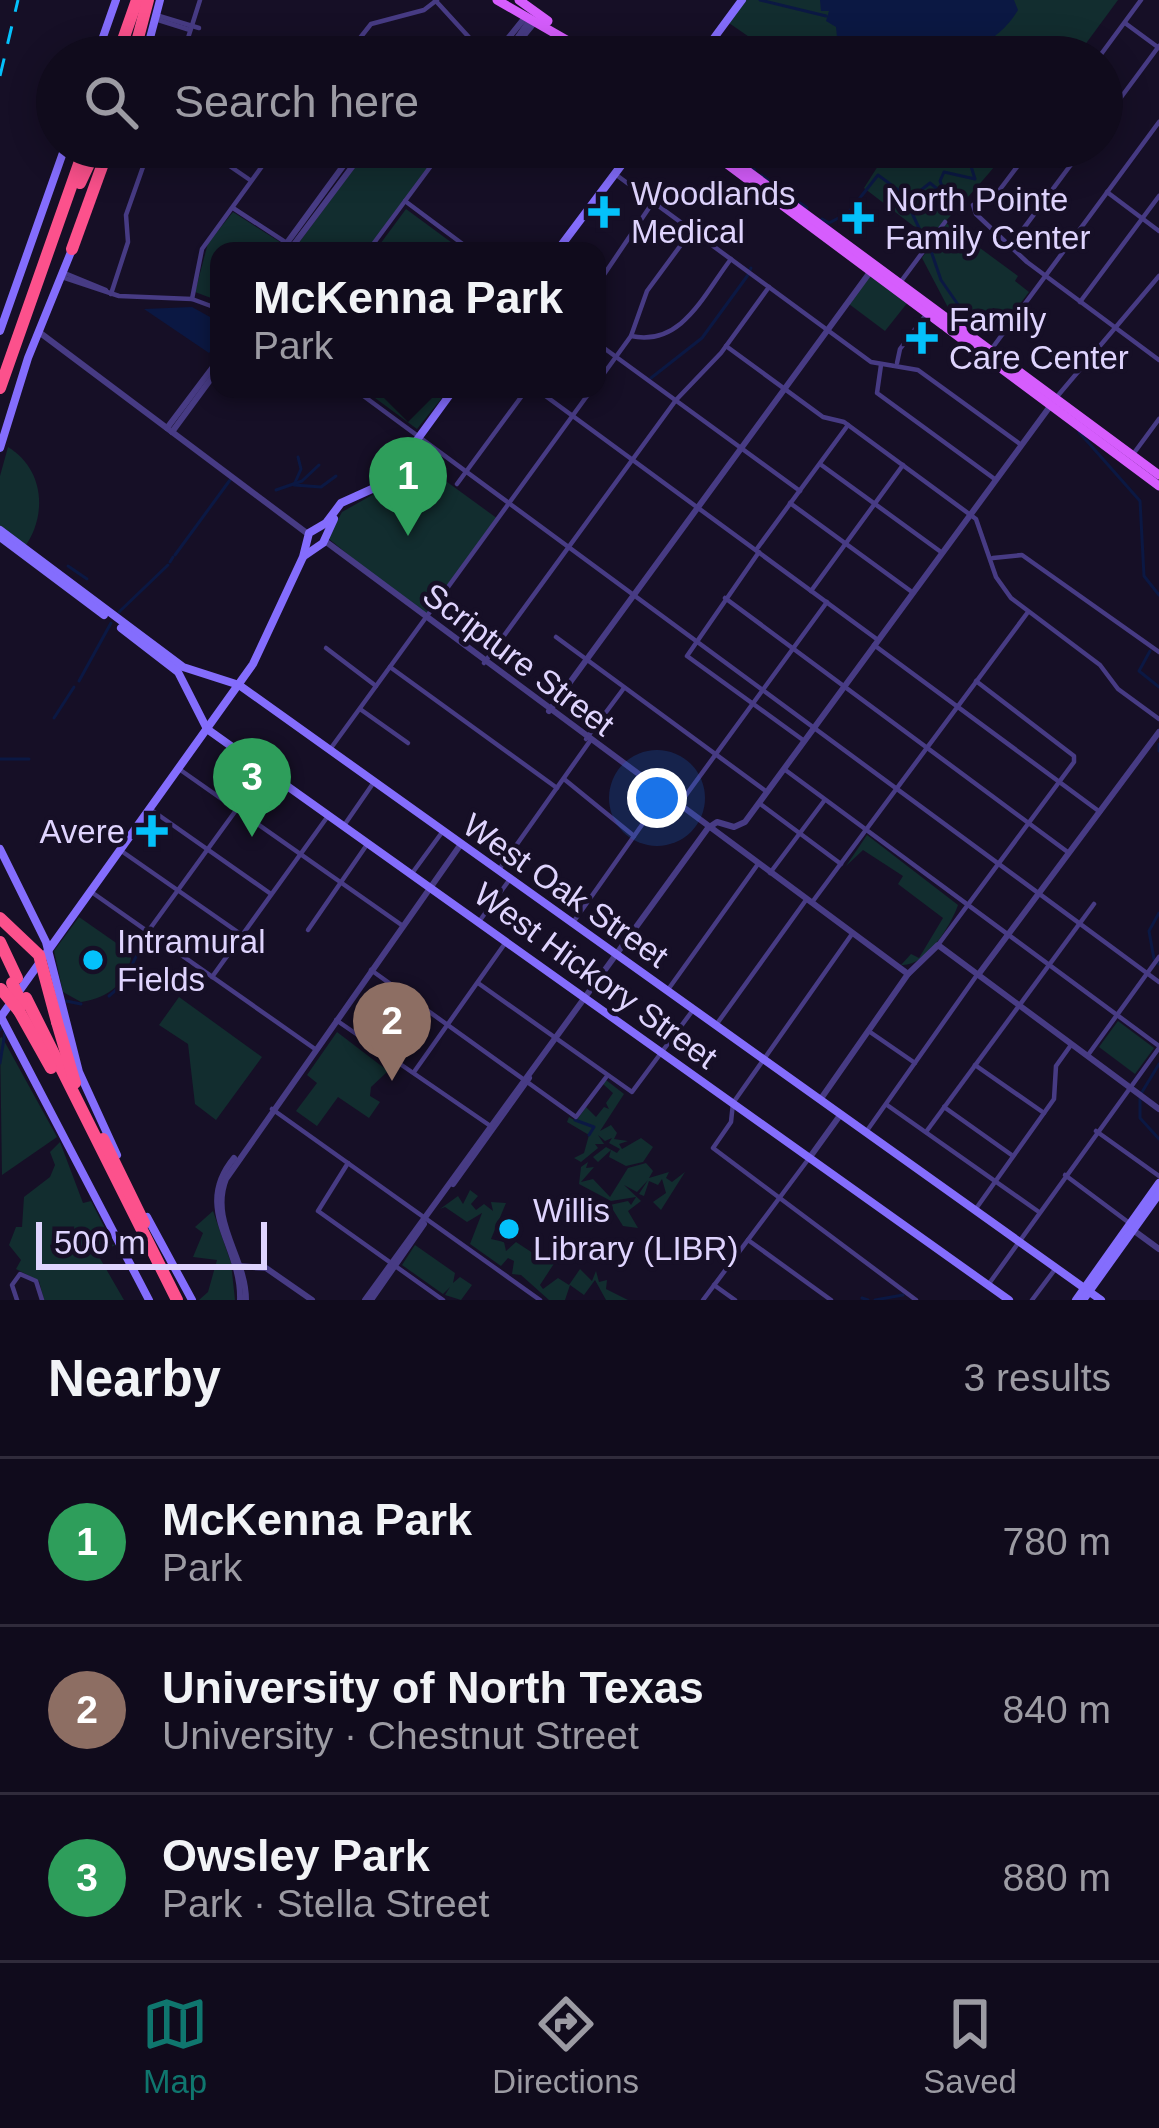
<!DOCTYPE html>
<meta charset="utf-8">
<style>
body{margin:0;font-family:Arial,sans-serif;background:#191425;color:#f1f3f6}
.scale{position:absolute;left:36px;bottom:30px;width:231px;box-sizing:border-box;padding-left:12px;border:6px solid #dfd4fe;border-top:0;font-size:33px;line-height:42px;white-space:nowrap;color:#dfd4fe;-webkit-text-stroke:9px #160f26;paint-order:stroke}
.you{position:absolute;left:657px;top:798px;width:42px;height:42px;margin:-30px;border:9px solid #fff;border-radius:50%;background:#1a73e8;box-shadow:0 0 0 18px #1a73e833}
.badge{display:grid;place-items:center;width:78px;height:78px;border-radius:50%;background:#0f766e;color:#fff;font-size:39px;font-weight:700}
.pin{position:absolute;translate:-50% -99px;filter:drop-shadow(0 3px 6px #0008)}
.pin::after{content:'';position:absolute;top:63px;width:42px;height:36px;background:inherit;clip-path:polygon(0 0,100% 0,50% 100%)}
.popup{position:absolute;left:210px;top:242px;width:396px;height:156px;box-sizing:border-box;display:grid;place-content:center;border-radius:24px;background:#100b1c;filter:drop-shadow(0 3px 9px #0005);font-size:39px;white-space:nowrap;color:#9c9ba3}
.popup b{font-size:45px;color:#f1f3f6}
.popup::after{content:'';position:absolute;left:50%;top:100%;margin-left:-24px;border:24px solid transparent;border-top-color:#100b1c}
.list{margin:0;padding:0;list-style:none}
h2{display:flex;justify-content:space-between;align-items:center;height:156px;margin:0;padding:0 48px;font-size:51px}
h2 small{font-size:39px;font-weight:400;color:#9c9ba3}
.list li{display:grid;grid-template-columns:78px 1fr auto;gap:36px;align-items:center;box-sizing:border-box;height:168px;padding:0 48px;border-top:3px solid #302b3b}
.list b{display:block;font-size:45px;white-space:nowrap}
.list p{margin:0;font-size:39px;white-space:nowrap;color:#9c9ba3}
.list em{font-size:39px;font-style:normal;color:#9c9ba3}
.icon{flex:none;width:66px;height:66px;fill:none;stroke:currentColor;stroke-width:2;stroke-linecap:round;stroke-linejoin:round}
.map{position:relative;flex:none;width:1159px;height:1300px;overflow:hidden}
.search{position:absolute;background:#100b1c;box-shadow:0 6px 30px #0003;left:36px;right:36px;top:36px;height:132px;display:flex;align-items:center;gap:30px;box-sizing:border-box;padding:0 42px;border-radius:66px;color:#9c9ba3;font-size:45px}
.sheet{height:660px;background:#100b1c}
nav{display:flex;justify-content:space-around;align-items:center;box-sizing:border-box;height:168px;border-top:3px solid #302b3b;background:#100b1c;font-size:33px;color:#9c9ba3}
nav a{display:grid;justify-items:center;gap:6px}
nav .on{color:#0f766e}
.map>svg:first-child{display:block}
.green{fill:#122d2f}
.water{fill:#0b1843}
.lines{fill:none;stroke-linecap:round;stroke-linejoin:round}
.stream{stroke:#0b1843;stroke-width:3}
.minor{stroke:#473b84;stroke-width:4.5}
.tertiary{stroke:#473b84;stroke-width:6}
.secondary{stroke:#846dfd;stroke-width:8}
.primary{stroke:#d65dfd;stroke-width:9}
.motorway{stroke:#fc518c;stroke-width:12}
.rail{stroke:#04c1fb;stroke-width:3;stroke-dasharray:18 15;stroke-linecap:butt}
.motorway-bridge{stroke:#fc518c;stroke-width:12}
.poi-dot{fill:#04c1fb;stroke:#160f26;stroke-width:4.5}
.labels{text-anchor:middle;stroke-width:9;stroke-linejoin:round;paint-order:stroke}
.poi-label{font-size:33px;fill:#dfd4fe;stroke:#160f26;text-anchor:start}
.street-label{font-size:33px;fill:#dfd4fe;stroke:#160f26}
</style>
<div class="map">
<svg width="1159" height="1300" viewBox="0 0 1159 1300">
<rect width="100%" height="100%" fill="#160f26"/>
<g class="green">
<polygon points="746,0 1118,0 1076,57 778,57 729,23"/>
<polygon points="370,147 443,147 366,251 304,251 298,244"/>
<path d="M890 147H1010C983 183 953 212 925 244L916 228 864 188Z"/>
<polygon points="406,209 463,251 375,251"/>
<polygon points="233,212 280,242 274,251 219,251 219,301 195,292 208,243"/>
<polygon points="946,223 1018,276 1015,281 1029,292 1013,313 993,308 977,330 954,319 922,258"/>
<polygon points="870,276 908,302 885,331 849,304"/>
<polygon points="363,389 449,389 417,429"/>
<path d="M8 447C44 469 48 515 24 548L0 530V476Z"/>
<polygon points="410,455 498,519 426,619 328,538 342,512 381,490"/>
<path d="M867 835 958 905C951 925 926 967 901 965L911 954 919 958 943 918 898 884 903 876 863 850 846 866Z"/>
<path d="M79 917 132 954C126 983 111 997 81 1002L63 992 54 951Z"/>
<polygon points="179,997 262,1057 216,1120 195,1104 188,1044 159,1025"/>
<polygon points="1118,1021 1154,1048 1135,1074 1099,1047"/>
<polygon points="337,1032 388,1071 371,1087 370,1096 380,1102 369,1118 338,1097 317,1126 296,1111 317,1083 307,1075"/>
<polygon points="2,1037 57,1137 2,1175 0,1038"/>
<polygon points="606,1080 624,1094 600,1131 611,1125 617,1133 614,1139 628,1141 619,1144 622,1149 641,1138 653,1147 643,1162 626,1166 609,1157 611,1150 598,1162 593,1157 606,1147 617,1153 620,1149 609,1143 612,1138 605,1141 598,1135 604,1144 595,1144 598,1148 581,1162 574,1158 584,1153 589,1135 567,1122 569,1117 576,1121 586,1107 596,1117 604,1107 609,1109 606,1103 613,1093 603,1084"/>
<polygon points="60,1142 83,1203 91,1201 111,1240 107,1243 115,1245 98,1255 124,1300 44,1300 39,1281 16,1269 21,1260 9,1245 16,1227 22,1227 24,1197 50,1177 55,1165 50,1152"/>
<polygon points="588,1162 586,1168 594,1167 581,1182 593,1179 610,1197 628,1168 646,1163 653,1171 649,1178 669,1172 666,1178 672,1182 685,1172 661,1210 653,1202 666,1193 662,1179 658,1185 649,1181 644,1196 639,1194 648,1180 637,1192 624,1185 641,1201 628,1211 638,1228 623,1226 610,1205 628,1201 631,1205 636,1197 611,1201 579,1184 581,1167"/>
<polygon points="470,1190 478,1196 471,1204 476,1210 484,1204 493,1211 491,1202 506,1203 491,1239 504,1242 506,1251 516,1242 548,1263 531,1249 535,1242 533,1249 557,1259 540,1285 543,1289 558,1278 569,1285 580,1269 592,1281 596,1271 599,1282 607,1280 606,1289 628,1300 606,1300 595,1280 584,1295 570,1285 565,1300 549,1300 521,1275 512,1274 514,1261 508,1258 501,1266 470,1244 482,1213 467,1222 445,1207 440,1209 458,1196 463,1204"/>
<polygon points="213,1211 231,1263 235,1300 199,1300 208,1292 217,1260 193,1257 203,1233 195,1227"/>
<polygon points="415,1245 455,1273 453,1283 460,1277 472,1285 461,1300 445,1295 450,1287 443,1294 402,1265"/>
</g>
<g class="water">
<path d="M820 0H1014L1018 10C981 73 899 54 838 47L836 27 826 21 829 11H821Z"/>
<polygon points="192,307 219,322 219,341 209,353 144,309"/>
</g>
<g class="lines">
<g class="stream">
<polyline points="760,0 826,16"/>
<polyline points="723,147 728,150"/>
<polyline points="732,153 755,170"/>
<polyline points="761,175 794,199"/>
<polyline points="800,203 807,208"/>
<polyline points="822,219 829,223 848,213 878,175 909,198"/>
<polyline points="926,243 912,213 911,198 930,183 946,196 940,181 944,172 975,179 965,147"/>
<polyline points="930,248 941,280 977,332"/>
<polyline points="750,270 751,268"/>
<polyline points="651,378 702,338 748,275"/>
<polyline points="1079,432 1140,501 1144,576 1159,595"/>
<polyline points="298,457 301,469 294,485 321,487 336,476"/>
<polyline points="276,490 302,481 319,465"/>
<polyline points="175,555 230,480"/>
<polyline points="170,562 173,557"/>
<polyline points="68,566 87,579"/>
<polyline points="119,612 168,565"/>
<polyline points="1150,651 1139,671 1159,687"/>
<polyline points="79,681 111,623"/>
<polyline points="54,718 74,687"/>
<polyline points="1159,744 1159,751"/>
<polyline points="0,759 29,759"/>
<polyline points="1154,959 1149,931 1159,913"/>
<polyline points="1158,963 1159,964"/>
<path d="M109 996C132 978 132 958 147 936"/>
<polyline points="66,1001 81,1004"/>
<polyline points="0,1030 2,1027"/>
<polyline points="0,1063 5,1032"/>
<polyline points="1142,1092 1159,1064"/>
<polyline points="1140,1099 1140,1118 1159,1139"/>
<polyline points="575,1120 594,1127 589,1135"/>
<polyline points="862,1298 868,1300"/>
<polyline points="875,1300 903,1295"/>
</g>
<g class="minor">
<polyline points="435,0 487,57"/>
<polyline points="156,15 199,28"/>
<polyline points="155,19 190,30"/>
<polyline points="1125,23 1159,48"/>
<polyline points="182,57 200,0"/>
<polyline points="345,57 371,24 424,10 437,0"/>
<polyline points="1099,57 1141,0"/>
<polyline points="1102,123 1159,46"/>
<polyline points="162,147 218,158 250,180"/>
<polyline points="1032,147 998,192 973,205 976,214 1027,262 1159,360"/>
<polyline points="615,174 871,362 918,370 1020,444"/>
<polyline points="1107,192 1159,231"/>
<polyline points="405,201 472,251"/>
<polyline points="233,208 299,251"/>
<polyline points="1012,244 1084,147"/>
<polyline points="368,251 445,147"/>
<polyline points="67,274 106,290"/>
<polyline points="62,277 119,296 192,299 219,309"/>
<polyline points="902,280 945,222"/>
<polyline points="597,285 653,202"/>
<polyline points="111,294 128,242 126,215 150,147"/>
<polyline points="192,299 202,249 276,147"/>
<polyline points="1080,302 1159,196"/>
<path d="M631 336C682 347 704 294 731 259"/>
<polyline points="597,343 800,491"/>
<polyline points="726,346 823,417 844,422 976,519 996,577 1011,598 1100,665 1118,689 1159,719"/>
<polyline points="993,347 1159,122"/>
<polyline points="897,363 900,349 928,312"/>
<polyline points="881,365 877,393 996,480"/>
<polyline points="597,383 631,336 647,291 692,230"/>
<polyline points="354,389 1159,982"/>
<polyline points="536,389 878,640"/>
<polyline points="1055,399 1159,276"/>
<polyline points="1134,453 1159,419"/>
<polyline points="820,464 941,552"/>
<polyline points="457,484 527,389"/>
<polyline points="790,503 912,592"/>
<polyline points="756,550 848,425"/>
<polyline points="759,552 687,656 803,740"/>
<polyline points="993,558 1022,555 1159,652"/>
<polyline points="811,591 903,465"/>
<polyline points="725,598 1069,853"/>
<polyline points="556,637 767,792"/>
<polyline points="874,645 1100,812"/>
<polyline points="326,648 376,686"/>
<polyline points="484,663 676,400 721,353 769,287"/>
<polyline points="390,667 557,788"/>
<polyline points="360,709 408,743"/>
<polyline points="586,739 624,688"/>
<polyline points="331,748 592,389"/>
<polyline points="179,769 403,926"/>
<polyline points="784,769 1159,1046"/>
<polyline points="564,779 634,836"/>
<polyline points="759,803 841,864"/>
<polyline points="678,806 827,602"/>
<polyline points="150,809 271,894"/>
<polyline points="345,824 374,782"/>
<polyline points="120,850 242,935"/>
<polyline points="498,871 590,741"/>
<polyline points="413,872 443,831"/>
<polyline points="770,873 824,801"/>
<polyline points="90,891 315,1049"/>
<polyline points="813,901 1028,612"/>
<polyline points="478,923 510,879"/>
<polyline points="572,924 663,795"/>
<polyline points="149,930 266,769"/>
<polyline points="308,930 366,846"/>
<polyline points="852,934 733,1103 731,1122 713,1148 916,1300"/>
<polyline points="938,945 1074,762 1074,756 976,681"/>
<polyline points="371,970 576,1117 607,1076"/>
<polyline points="212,977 328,816"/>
<polyline points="478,983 632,1092 693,1010"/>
<polyline points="667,991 758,864"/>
<polyline points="336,1020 489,1125"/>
<polyline points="716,1025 806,900"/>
<polyline points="870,1032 915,1063"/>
<polyline points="1088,1055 1159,957"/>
<polyline points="975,1065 1044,1113"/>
<polyline points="414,1072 506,942"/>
<polyline points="887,1105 1039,1212"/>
<polyline points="944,1107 1013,1156"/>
<polyline points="272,1109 540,1300"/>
<polyline points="1096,1131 1159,1176"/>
<polyline points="866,1132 977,975"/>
<polyline points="926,1132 1094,904"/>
<polyline points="348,1163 318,1211 443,1300"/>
<polyline points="1065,1175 1128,1222"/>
<polyline points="975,1210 1054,1099 1056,1066 1071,1045"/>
<polyline points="748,1240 831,1300"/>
<polyline points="714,1285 735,1300"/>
<polyline points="988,1285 1159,1048"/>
<polyline points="17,1300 12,1285 20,1274 36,1281 42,1300"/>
<polyline points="703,1300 810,1157"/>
<polyline points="1032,1300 1056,1268"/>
</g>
<g class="tertiary">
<polyline points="512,50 534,23"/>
<polyline points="493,57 523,20"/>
<polyline points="504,57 530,20"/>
<polyline points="281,251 357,147"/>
<polyline points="289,251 367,147"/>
<polyline points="39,332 308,534"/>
<polyline points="167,428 219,359"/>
<polyline points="172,432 219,368"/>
<polyline points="325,541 908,974"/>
<polyline points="549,711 873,268"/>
<polyline points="978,975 1159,732"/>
<polyline points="820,1100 908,974 938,945 1159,1109"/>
<polyline points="810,1157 841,1114"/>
<path d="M234 1158C192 1209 242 1245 240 1300"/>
<polyline points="453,1184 529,1078"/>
<polyline points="1133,1230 1159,1249"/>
<polyline points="238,1266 266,1268 312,1300"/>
<path d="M246 1300C246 1257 209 1222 226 1179L461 844"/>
<polyline points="365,1300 708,828 717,822 734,827 745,822 1051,405"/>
<polyline points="371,1300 424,1224"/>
</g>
<g class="secondary">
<polyline points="96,57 116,0"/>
<polyline points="145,57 160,0"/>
<polyline points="700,57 742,0"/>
<polyline points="557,251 635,147"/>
<polyline points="0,331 65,147"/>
<polyline points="0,448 28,358 73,247"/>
<polyline points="406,455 454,389"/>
<polyline points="0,530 183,667 239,685 1101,1300"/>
<polyline points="0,537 104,615"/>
<polyline points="304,556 323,543 334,519"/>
<polyline points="121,628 178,672 207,729 1009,1300"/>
<polyline points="0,849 46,942 79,1072 117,1155"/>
<polyline points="1,1017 149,1300"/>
<polyline points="0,1018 253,664 303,557 309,533 326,523 341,503 372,489 407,454"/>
<polyline points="147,1217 192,1300"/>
<polyline points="1076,1300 1159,1183"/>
<polyline points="1083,1300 1159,1194"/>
</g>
<g class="primary">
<polyline points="497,0 589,53"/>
<polyline points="519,0 548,21"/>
<polyline points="704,147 1159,486"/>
<polyline points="715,147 1159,475"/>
</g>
<g class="motorway">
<polyline points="117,57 137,0"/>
<polyline points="133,57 148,0"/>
<polyline points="80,183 97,147"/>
<polyline points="72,249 109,147"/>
<polyline points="0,388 85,147"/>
<polyline points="0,942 17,978"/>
<polyline points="26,998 177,1300"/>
<polyline points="19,1011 51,1068"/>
<polyline points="57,1022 75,1083"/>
<polyline points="103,1139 144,1223"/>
</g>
<polyline class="rail" points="0,76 18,0"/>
<g class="motorway-bridge">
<polyline points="0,918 39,955 57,1022"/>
<polyline points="12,983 22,1004"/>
<polyline points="1,989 19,1011"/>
</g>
</g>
<g class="poi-dot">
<path d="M598 194h12v12h12v12h-12v12h-12v-12h-12v-12h12z"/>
<path d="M852 200h12v12h12v12h-12v12h-12v-12h-12v-12h12z"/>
<path d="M916 320h12v12h12v12h-12v12h-12v-12h-12v-12h12z"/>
<path d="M146 813h12v12h12v12h-12v12h-12v-12h-12v-12h12z"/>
<circle cx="93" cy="960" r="12"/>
<circle cx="509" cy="1229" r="12"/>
</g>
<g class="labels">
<g class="poi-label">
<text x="631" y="205">Woodlands<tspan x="631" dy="38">Medical</tspan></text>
<text x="885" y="211">North Pointe<tspan x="885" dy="38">Family Center</tspan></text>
<text x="949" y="331">Family<tspan x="949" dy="38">Care Center</tspan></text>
<text x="125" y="843" text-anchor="end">Avere</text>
<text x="117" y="953">Intramural<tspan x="117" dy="38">Fields</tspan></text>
<text x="533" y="1222">Willis<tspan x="533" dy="38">Library (LIBR)</tspan></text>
</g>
<g class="street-label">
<text transform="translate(519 659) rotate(37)" y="12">Scripture Street</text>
<text transform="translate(566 890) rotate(35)" y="12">West Oak Street</text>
<text transform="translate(596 975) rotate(36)" y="12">West Hickory Street</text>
</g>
</g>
</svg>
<div class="scale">500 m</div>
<div class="you"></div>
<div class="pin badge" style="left:408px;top:536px;background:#2e9e5b">1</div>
<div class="popup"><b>McKenna Park</b>Park</div>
<div class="pin badge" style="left:392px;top:1081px;background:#8d6e63">2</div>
<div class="pin badge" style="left:252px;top:837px;background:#2e9e5b">3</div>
<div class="search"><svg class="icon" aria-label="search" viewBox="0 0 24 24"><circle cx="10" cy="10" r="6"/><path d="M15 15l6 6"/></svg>Search here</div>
</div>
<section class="sheet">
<h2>Nearby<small>3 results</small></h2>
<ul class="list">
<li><span class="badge" style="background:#2e9e5b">1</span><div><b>McKenna Park</b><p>Park</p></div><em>780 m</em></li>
<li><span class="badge" style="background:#8d6e63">2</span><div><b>University of North Texas</b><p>University · Chestnut Street</p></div><em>840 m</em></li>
<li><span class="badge" style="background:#2e9e5b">3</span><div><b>Owsley Park</b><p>Park · Stella Street</p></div><em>880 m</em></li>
</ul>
</section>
<nav>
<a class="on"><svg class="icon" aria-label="map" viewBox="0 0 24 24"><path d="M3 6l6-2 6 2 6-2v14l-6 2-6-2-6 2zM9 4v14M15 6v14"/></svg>Map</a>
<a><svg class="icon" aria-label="directions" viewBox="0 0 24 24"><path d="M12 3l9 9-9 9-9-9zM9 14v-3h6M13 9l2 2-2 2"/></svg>Directions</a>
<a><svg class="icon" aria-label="saved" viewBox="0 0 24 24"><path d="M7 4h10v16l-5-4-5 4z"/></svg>Saved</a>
</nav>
